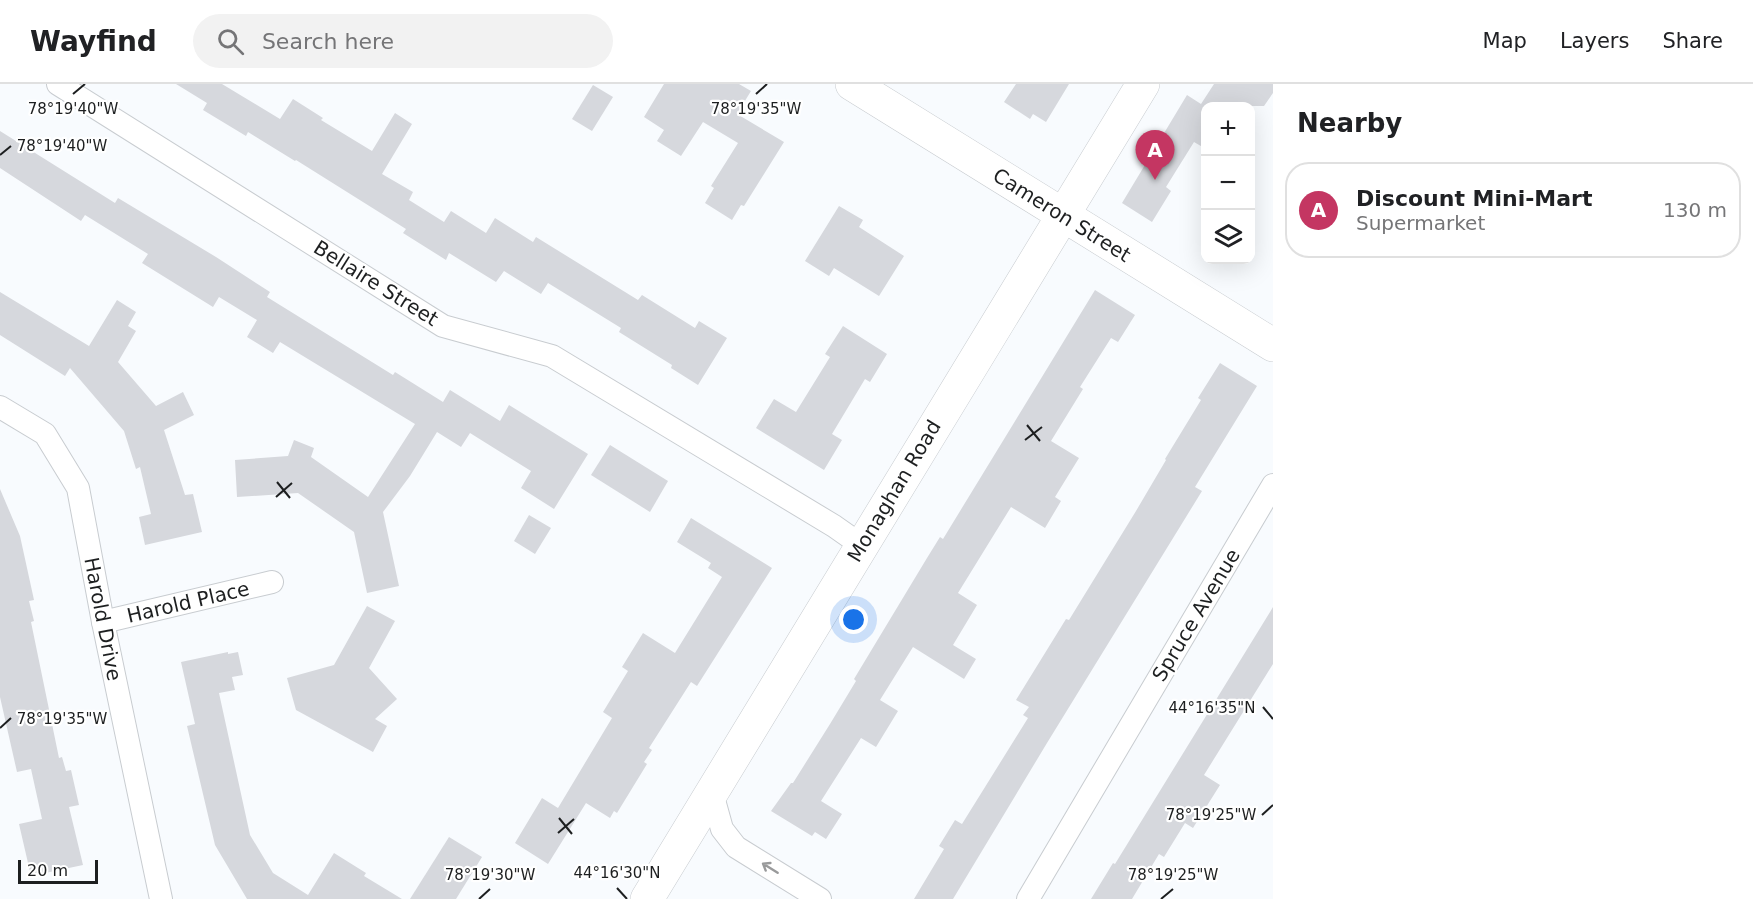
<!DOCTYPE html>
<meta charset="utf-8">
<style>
body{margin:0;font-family:"DejaVu Sans",sans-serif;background:#f2f2f2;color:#202124}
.controls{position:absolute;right:18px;top:18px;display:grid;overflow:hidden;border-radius:12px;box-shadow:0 6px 24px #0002}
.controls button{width:54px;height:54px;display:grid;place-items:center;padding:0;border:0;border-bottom:2px solid #e0e0e0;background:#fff;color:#202124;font:30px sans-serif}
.scale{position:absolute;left:18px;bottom:15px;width:80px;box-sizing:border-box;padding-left:6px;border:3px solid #1d1f20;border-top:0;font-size:16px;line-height:21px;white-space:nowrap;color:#1d1f20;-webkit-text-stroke:4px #fff;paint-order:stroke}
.you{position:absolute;left:854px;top:536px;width:21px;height:21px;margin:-15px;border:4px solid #fff;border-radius:50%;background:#1a73e8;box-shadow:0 0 0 9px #1a73e833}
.badge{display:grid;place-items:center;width:39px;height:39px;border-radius:50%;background:#c43662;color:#fff;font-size:20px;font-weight:700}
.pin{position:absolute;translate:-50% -50px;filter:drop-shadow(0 2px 3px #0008)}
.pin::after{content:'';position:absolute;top:32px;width:21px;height:18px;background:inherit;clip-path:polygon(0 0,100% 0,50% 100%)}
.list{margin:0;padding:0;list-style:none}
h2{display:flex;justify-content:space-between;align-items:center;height:78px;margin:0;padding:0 24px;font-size:26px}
h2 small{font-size:20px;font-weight:400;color:#757577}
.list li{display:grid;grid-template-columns:39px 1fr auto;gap:18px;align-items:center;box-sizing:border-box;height:96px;margin:0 12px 12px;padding:0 12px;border:2px solid #e0e0e0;border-radius:24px}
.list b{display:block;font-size:22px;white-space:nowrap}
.list p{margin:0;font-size:20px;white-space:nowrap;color:#757577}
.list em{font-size:20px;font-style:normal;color:#757577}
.icon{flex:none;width:33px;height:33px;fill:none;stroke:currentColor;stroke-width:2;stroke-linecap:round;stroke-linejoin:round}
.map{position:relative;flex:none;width:1273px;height:815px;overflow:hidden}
header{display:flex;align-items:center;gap:36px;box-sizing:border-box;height:84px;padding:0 30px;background:#fff;border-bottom:2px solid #e0e0e0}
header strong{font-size:28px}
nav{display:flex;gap:33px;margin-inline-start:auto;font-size:21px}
.search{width:420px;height:54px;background:#f2f2f2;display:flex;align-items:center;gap:15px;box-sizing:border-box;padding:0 21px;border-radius:33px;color:#757577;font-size:22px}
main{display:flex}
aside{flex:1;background:#fff}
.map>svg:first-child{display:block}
.building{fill:#d6d8dd}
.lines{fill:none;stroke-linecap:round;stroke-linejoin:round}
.street-casing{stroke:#c8ccd0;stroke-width:24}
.secondary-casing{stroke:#c8ccd0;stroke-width:34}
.street{stroke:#fff;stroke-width:22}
.secondary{stroke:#fff;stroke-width:33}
.oneway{stroke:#999a9b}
.ticks{fill:none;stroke:#1d1f20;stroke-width:2}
.labels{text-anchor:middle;stroke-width:4.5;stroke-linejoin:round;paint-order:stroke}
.street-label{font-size:20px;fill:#1d1f20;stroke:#fff}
.ticks-label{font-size:15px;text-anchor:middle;fill:#1d1f20;stroke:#fff;stroke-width:4.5;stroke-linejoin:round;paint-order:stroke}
</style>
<header>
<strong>Wayfind</strong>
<div class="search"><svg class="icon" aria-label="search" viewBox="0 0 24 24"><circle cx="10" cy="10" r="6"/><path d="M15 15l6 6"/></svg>Search here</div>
<nav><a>Map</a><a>Layers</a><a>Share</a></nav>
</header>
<main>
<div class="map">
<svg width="1273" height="815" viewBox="0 0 1273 815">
<rect width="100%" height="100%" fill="#f8fbfe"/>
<g class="building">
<polygon points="176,0 222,0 280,35 293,15 323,34 321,36 372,67 395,29 412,40 382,90 413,108 409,116 444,138 451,127 486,149 495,134 533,158 536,153 638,216 642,211 695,244 699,237 727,254 698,301 671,284 672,281 619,248 621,244 548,199 541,210 504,187 496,198 449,169 446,176 403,149 406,145 296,76 295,77 248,48 246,52 203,26 207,19"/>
<polygon points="664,0 739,0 751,7 737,30 784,58 744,122 741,121 732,136 705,119 714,104 711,102 738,59 703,38 681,72 657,57 664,46 644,33"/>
<polygon points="1016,0 1069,0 1046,38 1033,30 1030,35 1004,18"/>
<polygon points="1214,0 1273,0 1273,9 1264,22 1206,22 1206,65 1194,58 1166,103 1171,107 1152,138 1122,119 1187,11 1201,20"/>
<polygon points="593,1 613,13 592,47 572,35"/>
<polygon points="0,47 115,119 118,114 216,173 270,208 267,213 393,291 395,288 443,318 450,306 500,337 509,321 588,370 554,425 521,404 531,387 470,349 461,363 437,348 410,392 383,428 399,502 367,509 354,448 298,409 237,413 235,376 288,372 294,356 314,364 311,373 368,413 415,340 280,258 273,269 247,253 257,236 219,213 213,223 142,179 148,170 85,131 81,137 0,84"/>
<polygon points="839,122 863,136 859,143 904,172 879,212 834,184 829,192 805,177"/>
<polygon points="1095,206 1135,231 1118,258 1111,254 1080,303 1083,305 1051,357 1079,374 1055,413 1061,417 1045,444 1011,423 958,509 977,521 953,561 976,575 964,595 913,563 880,616 898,627 876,663 861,654 821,717 842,730 826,755 815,748 812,752 771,727 791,699 793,699 830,640 856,597 854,595 927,474 940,453 943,455"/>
<polygon points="0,208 89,262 117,216 136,228 128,242 136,247 118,278 156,322 183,308 194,331 164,346 185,411 193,410 202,448 145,461 139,433 151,430 140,383 136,385 124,347 70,284 65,292 0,251"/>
<polygon points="843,242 887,270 870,298 865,295 832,350 842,356 824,386 756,344 774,315 796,328 830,273 825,270"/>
<polygon points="1220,279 1257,302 1195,403 1202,407 1047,659 953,815 914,815 944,765 939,762 955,736 962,740 1028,634 1023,631 1029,623 1016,616 1066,535 1069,536 1136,427 1166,376 1165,375 1201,316 1198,314"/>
<polygon points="610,361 668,397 650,428 591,391"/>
<polygon points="0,405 20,452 34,516 29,517 34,537 31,538 59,674 62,673 66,687 71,686 79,721 69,723 83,781 31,792 19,740 42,735 31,685 17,688 0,613"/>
<polygon points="529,431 551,444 535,470 514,457"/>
<polygon points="691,434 772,484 697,602 691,598 649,664 652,666 644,678 647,680 617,729 614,727 610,734 586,719 548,780 515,759 542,714 558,724 612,634 603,628 628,587 622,583 643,549 675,569 722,493 708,484 711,479 677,458"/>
<polygon points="367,522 395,537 369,584 397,615 375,635 387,642 373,668 296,626 287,594 334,581"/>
<polygon points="1273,523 1273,580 1204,691 1220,701 1193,744 1185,739 1164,773 1159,770 1132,815 1091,815 1113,779 1115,780"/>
<polygon points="228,568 228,570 238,568 243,591 232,593 235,606 219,609 250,751 273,789 308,811 334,769 366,789 364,792 402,815 247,815 215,761 187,642 195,640 181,578"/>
<polygon points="449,753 482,773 456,815 410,815"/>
</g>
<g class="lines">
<defs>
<g id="street">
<polyline points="58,0 443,242 552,272 834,442 861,461"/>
<polyline points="0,323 45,350 78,404 103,538 161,815"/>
<polyline points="103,538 272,498"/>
<polyline points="712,709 722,745 736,763 820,815"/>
<polyline points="1028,815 1273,401"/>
</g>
<g id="secondary">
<polyline points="852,0 1273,261"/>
<polyline points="647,815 1143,0"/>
</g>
</defs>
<use href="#street" class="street-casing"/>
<use href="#secondary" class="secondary-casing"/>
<use href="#street" class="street"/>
<use href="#secondary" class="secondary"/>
</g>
<defs><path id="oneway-shaft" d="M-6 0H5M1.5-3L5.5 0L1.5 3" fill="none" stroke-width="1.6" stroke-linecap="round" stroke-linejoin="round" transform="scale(1.5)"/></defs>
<use class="oneway" href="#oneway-shaft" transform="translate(770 784) rotate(-148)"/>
<path class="ticks" d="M73 10 85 0M756 10 767 0M0 71 11 62M1027 341 1040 357M1025 356 1042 343M277 398 290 414M276 413 292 399M1263 623 1273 635M0 644 11 634M1262 731 1273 721M559 734 572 750M558 749 574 735M617 804 627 815M479 815 490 805M1161 815 1173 805"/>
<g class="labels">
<g class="street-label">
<text transform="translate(1062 131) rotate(32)" y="7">Cameron Street</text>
<text transform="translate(376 199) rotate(32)" y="7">Bellaire Street</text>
<text transform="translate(894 407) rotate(-59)" y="7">Monaghan Road</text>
<text transform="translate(188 518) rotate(-13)" y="7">Harold Place</text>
<text transform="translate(1196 531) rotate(-59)" y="7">Spruce Avenue</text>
<text transform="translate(103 535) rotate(79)" y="7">Harold Drive</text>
</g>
</g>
<g class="ticks-label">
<text x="73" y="30">78°19'40"W</text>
<text x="756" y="30">78°19'35"W</text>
<text x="62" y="67">78°19'40"W</text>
<text x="1212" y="629">44°16'35"N</text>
<text x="62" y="640">78°19'35"W</text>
<text x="1211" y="736">78°19'25"W</text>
<text x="617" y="794">44°16'30"N</text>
<text x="490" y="796">78°19'30"W</text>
<text x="1173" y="796">78°19'25"W</text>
</g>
</svg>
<div class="controls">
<button>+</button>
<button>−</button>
<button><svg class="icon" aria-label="layers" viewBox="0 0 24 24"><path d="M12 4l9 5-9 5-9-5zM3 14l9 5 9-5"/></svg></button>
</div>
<div class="scale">20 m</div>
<div class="you"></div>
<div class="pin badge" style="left:1155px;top:96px">A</div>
</div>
<aside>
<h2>Nearby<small></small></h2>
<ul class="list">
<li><span class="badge">A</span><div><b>Discount Mini-Mart</b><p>Supermarket</p></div><em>130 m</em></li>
</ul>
</aside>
</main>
